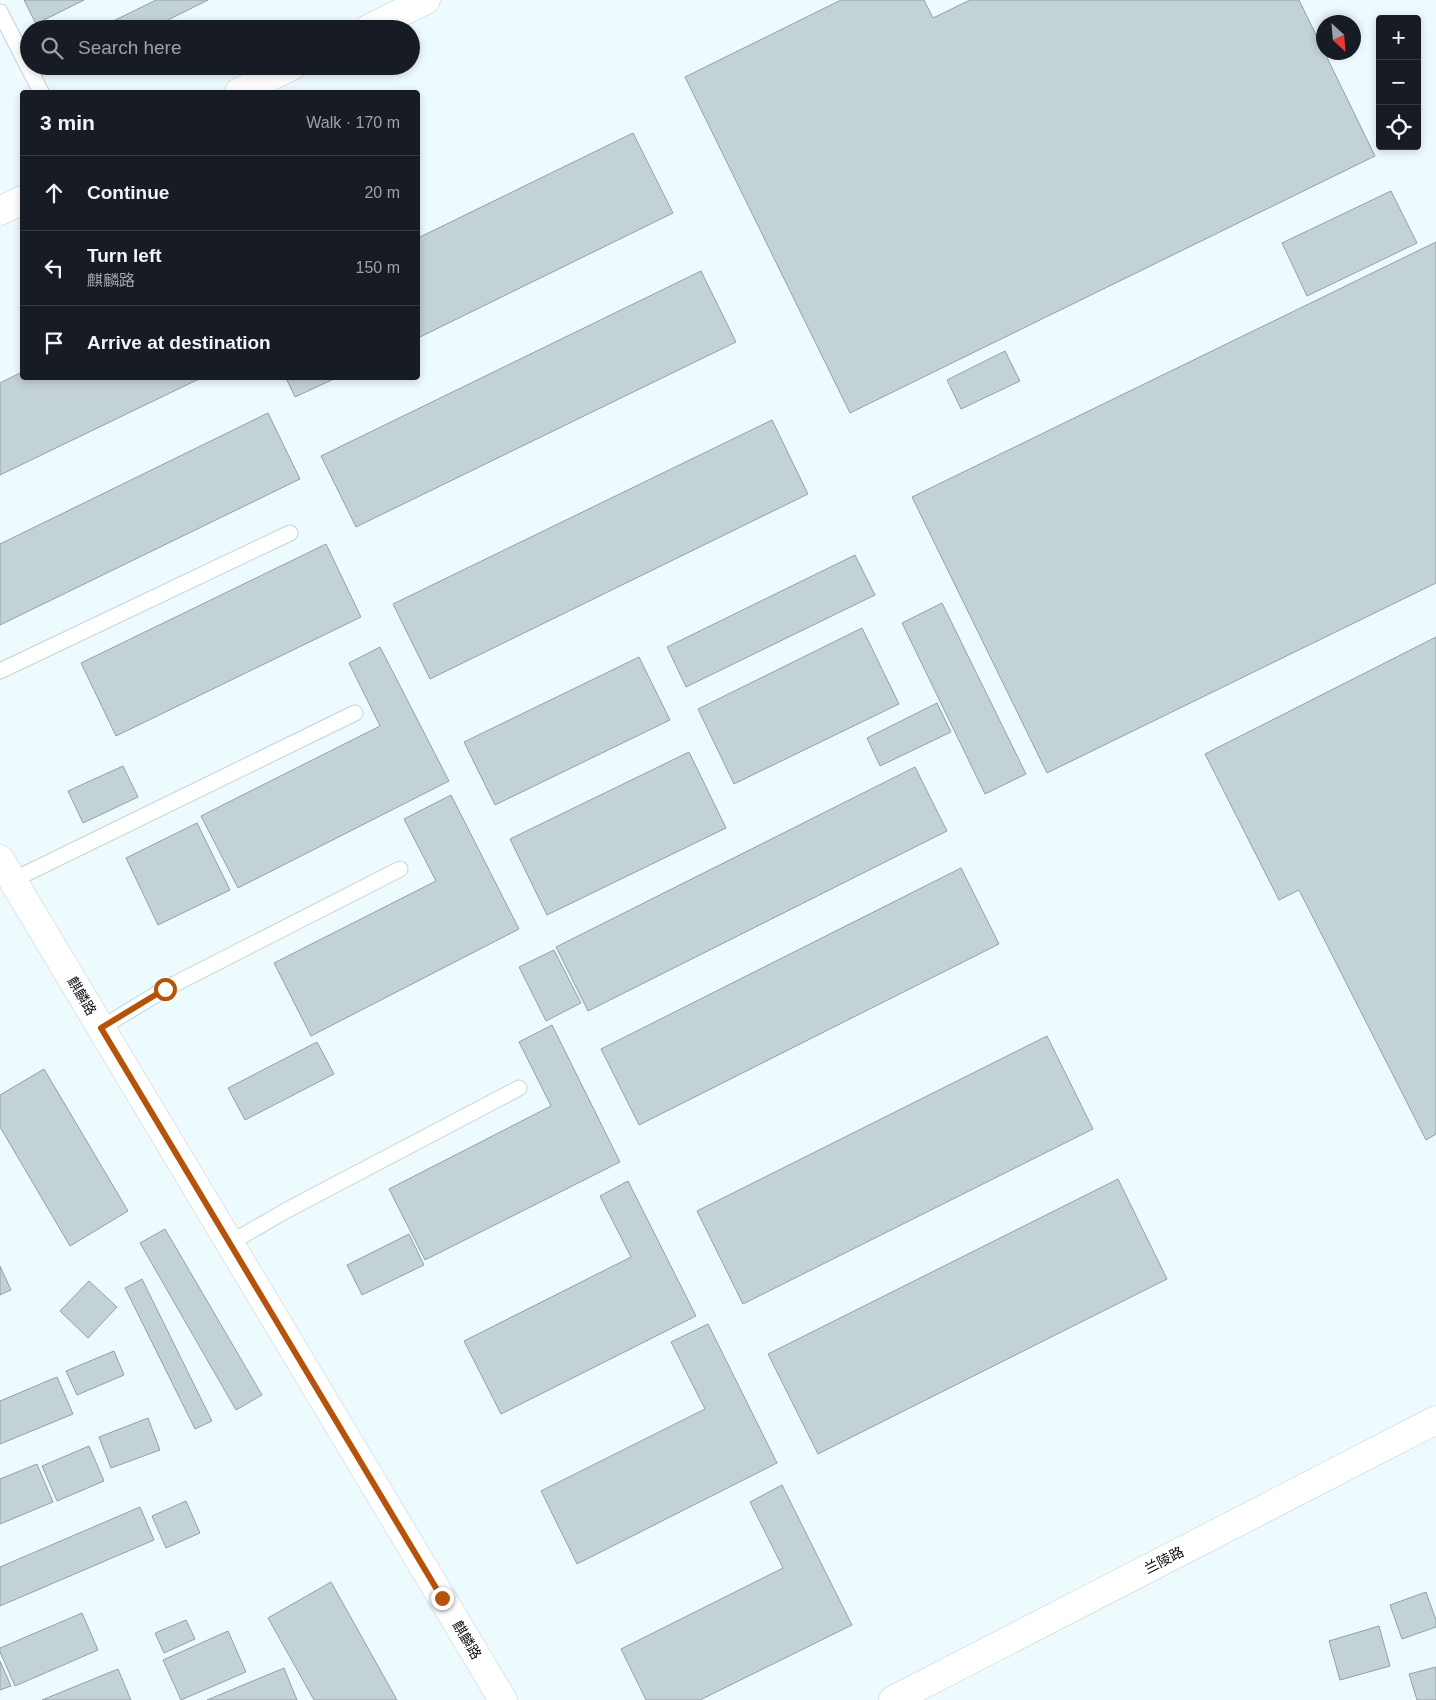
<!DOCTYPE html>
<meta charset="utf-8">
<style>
body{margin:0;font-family:Helvetica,"Noto Sans SC",sans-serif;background:#242831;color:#f1f3f6}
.controls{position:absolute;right:15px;top:15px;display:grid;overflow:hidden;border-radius:5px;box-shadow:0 2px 8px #0003}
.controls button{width:45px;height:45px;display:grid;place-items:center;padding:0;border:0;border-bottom:1px solid #363941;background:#171b24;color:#f1f3f6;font:25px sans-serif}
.compass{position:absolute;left:1316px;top:15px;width:45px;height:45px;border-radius:50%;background:#171b24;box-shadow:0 2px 8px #0003;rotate:154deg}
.stop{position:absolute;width:15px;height:15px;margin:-11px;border:4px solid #b45309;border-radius:50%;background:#fff}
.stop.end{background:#b45309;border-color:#fff;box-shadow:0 1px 5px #0008}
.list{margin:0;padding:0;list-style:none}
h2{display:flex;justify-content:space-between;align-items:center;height:65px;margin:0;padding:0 20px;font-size:21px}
h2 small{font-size:16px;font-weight:400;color:#9ea1a6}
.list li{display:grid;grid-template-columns:32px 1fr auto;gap:15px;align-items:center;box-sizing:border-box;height:75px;padding:0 20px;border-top:1px solid #363941}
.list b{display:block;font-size:19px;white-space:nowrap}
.list p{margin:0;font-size:16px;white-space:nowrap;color:#9ea1a6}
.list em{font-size:16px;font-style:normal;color:#9ea1a6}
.icon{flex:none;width:28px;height:28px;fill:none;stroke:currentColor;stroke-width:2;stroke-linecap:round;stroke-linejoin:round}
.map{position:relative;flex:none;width:1436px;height:1700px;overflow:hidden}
.search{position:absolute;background:#171b24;box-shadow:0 2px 8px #0003;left:20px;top:20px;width:400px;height:55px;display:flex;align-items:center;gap:12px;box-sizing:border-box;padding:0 18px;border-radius:28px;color:#9ea1a6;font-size:19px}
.panel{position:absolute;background:#171b24;box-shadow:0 2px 8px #0003;left:20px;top:90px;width:400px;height:290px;border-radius:5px}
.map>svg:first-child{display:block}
.building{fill:#c3d2d6;stroke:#92a1a5}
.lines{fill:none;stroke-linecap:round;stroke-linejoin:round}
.lane-casing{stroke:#c2d2d6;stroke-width:17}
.secondary-casing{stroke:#c2d2d6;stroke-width:29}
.lane{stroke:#fff;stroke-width:15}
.secondary{stroke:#fff;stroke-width:28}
.route{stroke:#b45309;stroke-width:6}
.labels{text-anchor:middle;stroke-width:4.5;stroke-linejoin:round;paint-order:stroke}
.street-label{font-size:14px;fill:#0b1011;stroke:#fff}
</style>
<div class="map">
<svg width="1436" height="1700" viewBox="0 0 1436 1700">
<rect width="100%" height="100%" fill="#eefbfe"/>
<g class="building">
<polygon points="24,0 84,0 36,24"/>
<polygon points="156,0 208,0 150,29 97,29"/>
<polygon points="841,0 924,0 933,18 970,0 1299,0 1375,156 850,413 685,77"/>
<polygon points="53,66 74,66 57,74"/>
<polygon points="633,133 673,213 418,338 418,238"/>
<polygon points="1391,191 1417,243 1307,296 1282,243"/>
<polygon points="1436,242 1436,583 1047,773 912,497"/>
<polygon points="701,271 736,342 356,527 321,456"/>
<polygon points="1005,351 1020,381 961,409 947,380"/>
<polygon points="22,372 22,378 201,378 0,475 0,383"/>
<polygon points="286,378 336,378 295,397"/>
<polygon points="268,413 300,479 0,625 0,544"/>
<polygon points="772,420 808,494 430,679 393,604"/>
<polygon points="326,544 361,617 116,736 81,663"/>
<polygon points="855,555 875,595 686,687 667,647"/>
<polygon points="942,603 1026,774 985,794 902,623"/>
<polygon points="862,628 899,704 734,784 698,709"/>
<polygon points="1436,637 1436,1134 1426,1140 1299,890 1279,900 1205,754"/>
<polygon points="380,647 449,781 238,888 201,816 380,726 349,663"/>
<polygon points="639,657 670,720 495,805 464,742"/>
<polygon points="937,703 951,732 880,766 867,738"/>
<polygon points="689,752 726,828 547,915 510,839"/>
<polygon points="123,766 138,797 83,823 68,791"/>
<polygon points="915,767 947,831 588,1011 556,947"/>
<polygon points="451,795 519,929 311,1036 274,963 436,881 404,819"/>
<polygon points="197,823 230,890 158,925 126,858"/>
<polygon points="961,868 999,944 639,1125 601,1049"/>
<polygon points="554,950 581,1003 546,1021 519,967"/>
<polygon points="552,1025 620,1162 425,1260 389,1189 551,1106 519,1042"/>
<polygon points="1047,1036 1093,1129 743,1304 697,1211"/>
<polygon points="317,1042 334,1074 245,1120 228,1088"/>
<polygon points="44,1069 128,1211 70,1246 0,1127 0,1095"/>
<polygon points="1118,1179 1167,1279 818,1454 768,1354"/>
<polygon points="628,1181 696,1316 501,1414 464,1341 631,1257 600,1196"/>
<polygon points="165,1229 262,1395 236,1410 140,1243"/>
<polygon points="409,1234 424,1265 362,1295 347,1265"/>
<polygon points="0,1266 11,1290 0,1295"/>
<polygon points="142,1279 212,1421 195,1429 125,1288"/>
<polygon points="89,1281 117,1307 88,1338 60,1311"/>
<polygon points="708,1324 777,1463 577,1564 541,1491 705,1409 671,1342"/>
<polygon points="114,1351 124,1375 77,1395 66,1371"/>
<polygon points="57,1377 73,1414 0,1444 0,1401"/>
<polygon points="148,1418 160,1450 111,1468 99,1437"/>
<polygon points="89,1446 104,1481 57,1501 42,1466"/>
<polygon points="37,1464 53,1502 0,1524 0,1479"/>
<polygon points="782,1485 852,1625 700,1700 646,1700 621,1649 783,1568 750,1502"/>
<polygon points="186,1501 200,1533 166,1548 152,1516"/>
<polygon points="140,1507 154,1540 0,1606 0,1567"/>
<polygon points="331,1582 397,1700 314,1700 268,1618"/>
<polygon points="1426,1592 1436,1620 1436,1627 1402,1639 1390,1605"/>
<polygon points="82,1613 98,1650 15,1686 0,1652 0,1648"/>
<polygon points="186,1620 195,1639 164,1653 155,1633"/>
<polygon points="1379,1626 1390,1666 1340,1680 1329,1641"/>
<polygon points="228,1631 246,1672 181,1700 163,1660"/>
<polygon points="0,1661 11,1686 0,1690"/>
<polygon points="1436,1667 1436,1700 1417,1700 1409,1674"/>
<polygon points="284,1668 297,1700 207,1700"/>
<polygon points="118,1669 131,1700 42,1700"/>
</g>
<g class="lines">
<defs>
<g id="lane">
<polyline points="0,12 41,92"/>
<polyline points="0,671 290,533"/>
<polyline points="13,880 355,713"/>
<polyline points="101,1028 165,989 400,869"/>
<polyline points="230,1243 289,1209 519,1088"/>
</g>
<g id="secondary">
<polyline points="368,29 426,0"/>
<polyline points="239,92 292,66"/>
<polyline points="0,211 22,200"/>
<polyline points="0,859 503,1700"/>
<polyline points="893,1700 1436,1420"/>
</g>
</defs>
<use href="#lane" class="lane-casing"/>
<use href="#secondary" class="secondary-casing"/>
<use href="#lane" class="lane"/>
<use href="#secondary" class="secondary"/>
</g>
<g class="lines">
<polyline class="route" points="165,989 101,1028 442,1598"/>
</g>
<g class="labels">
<g class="street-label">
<text transform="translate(82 996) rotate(59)" y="5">麒麟路</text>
<text transform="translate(1164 1560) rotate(-27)" y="5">兰陵路</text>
<text transform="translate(467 1640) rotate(59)" y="5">麒麟路</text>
</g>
</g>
</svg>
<div class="controls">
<button>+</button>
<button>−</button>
<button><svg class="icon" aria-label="locate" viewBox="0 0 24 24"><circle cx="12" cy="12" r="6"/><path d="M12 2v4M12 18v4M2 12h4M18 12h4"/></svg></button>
</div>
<svg class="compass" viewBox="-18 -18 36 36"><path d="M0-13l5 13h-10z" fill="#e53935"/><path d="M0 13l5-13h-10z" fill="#9ea1a6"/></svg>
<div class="stop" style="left:165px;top:989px"></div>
<div class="stop end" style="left:442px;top:1598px"></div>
<div class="search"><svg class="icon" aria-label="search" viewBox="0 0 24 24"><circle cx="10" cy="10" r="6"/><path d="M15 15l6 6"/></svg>Search here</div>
<section class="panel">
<h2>3 min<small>Walk · 170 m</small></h2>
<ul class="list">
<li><svg class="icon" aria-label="ahead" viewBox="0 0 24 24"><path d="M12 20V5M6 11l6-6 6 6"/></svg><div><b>Continue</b></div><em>20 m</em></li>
<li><svg class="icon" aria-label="left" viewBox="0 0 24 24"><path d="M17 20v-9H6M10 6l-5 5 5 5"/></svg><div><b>Turn left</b><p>麒麟路</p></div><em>150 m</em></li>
<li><svg class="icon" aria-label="arrive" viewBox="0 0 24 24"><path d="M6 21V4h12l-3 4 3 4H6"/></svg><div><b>Arrive at destination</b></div></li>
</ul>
</section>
</div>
